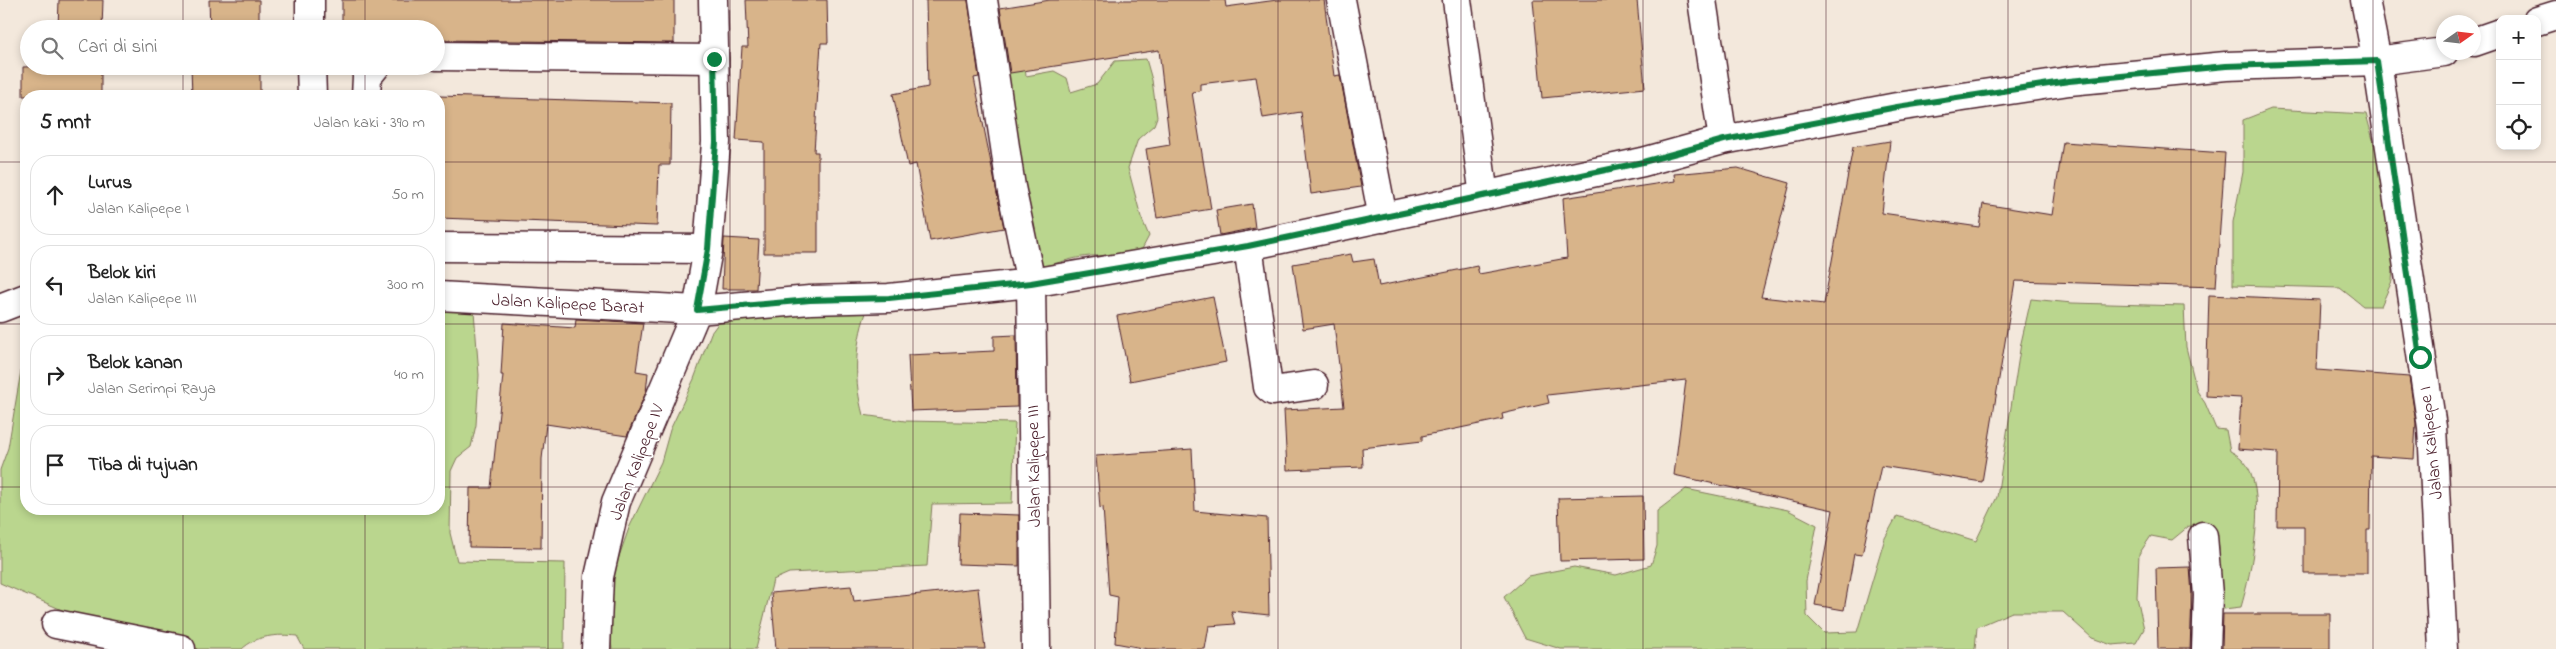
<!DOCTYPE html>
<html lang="id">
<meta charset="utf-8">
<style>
body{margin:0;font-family:"Indie Flower",sans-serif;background:#f2f2f2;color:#222}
.controls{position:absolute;right:15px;top:15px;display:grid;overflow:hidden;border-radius:10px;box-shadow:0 2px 8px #0003}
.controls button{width:45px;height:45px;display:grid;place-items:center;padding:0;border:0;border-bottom:1px solid #e0e0e0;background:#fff;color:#222;font:25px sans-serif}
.compass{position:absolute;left:2436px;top:15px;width:45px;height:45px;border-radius:50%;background:#fff;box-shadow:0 2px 8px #0003;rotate:76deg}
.stop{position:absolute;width:15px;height:15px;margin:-11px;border:4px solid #0b8043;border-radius:50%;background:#fff}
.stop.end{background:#0b8043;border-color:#fff;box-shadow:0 1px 5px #0008}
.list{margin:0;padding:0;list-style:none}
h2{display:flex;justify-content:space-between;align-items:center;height:65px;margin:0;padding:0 20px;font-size:21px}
h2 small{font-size:16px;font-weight:400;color:#767676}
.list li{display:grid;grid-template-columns:32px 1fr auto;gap:15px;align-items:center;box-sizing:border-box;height:80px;margin:0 10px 10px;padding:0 10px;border:1px solid #e0e0e0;border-radius:20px}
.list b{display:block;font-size:19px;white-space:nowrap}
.list p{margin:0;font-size:16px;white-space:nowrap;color:#767676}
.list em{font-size:16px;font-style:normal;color:#767676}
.icon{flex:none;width:28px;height:28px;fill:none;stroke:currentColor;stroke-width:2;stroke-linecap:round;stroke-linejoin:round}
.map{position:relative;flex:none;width:2556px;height:649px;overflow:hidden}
.search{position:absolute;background:#fff;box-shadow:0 2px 8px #0003;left:20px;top:20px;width:425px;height:55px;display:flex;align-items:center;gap:12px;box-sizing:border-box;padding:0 18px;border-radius:28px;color:#767676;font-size:19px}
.panel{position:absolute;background:#fff;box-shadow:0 2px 8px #0003;left:20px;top:90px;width:425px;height:425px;border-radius:20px}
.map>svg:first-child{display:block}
.green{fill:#bad68e;stroke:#827a5c}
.building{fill:#d8b48a;stroke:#4a1f2b}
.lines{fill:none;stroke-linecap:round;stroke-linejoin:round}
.minor-casing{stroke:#4a1f2b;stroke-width:31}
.minor{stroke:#fff;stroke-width:28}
.route{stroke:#0b8043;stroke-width:6}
.grid{fill:none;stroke:#4a1f2b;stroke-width:1;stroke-opacity:0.55}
.labels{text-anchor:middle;stroke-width:4;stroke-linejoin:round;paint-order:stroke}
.street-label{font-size:18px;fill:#4a1f2b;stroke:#fff}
</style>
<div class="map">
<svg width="2556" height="649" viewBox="0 0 2556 649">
<rect width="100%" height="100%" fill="#f3e8dc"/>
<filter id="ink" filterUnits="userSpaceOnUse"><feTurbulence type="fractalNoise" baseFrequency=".02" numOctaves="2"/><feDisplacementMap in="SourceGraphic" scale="10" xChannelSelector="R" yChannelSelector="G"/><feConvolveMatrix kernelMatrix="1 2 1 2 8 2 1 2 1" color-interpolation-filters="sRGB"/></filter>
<g filter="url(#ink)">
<g class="green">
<path d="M1002 14 1022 42 1026 76 1054 71 1067 78 1071 92 1097 84 1115 61 1146 59 1152 80 1157 117 1154 125 1138 139 1128 168 1141 217 1149 236 1140 253C1121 261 1102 253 1082 257 1064 260 1047 267 1028 269L994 25Z"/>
<polygon points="2271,109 2366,114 2382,173 2394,258 2392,281 2381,306 2363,306 2340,288 2233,285 2233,222 2243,172 2243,120"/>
<path d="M2031 299 2072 303 2184 306 2186 347 2197 391 2205 403 2216 429 2226 430 2230 451C2234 453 2239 456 2242 459 2270 486 2251 574 2241 607L2215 610 2204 528 2189 526 2172 540 2151 536 2139 554 2137 597 2144 629 2136 643 2112 645 2092 638 2063 612H2012L1977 627 1975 649H1561L1525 638 1504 597 1528 576 1574 567 1616 575 1651 565 1657 546V511L1686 489 1788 510 1817 525 1806 581 1807 616 1824 633 1857 632 1885 538 1897 516 1976 541 1997 497 2021 343Z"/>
<path d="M439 309 474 311 479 375 476 425 471 447 457 458 451 471 450 533 457 561 565 563 564 649H304L297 636C277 634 257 635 242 649H161L106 629 0 583V470L8 448 22 365V345L26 340V509H439Z"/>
<path d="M866 313C854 346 854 382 863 415L905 421 1015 423 1012 503 932 504 927 566 789 573 773 580 756 649H612L609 625V585L629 528 661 462 670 430 694 379 711 333 725 314Z"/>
</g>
<g class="building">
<polygon points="59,0 103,0 102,29 58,29"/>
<polygon points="209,0 259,0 259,29 210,29"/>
<polygon points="342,0 674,0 674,43 436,40 436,29 342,29"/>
<polygon points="746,0 827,0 828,43 821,43 814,152 818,152 818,253 764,253 764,142 736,140 742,47 748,47"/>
<polygon points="926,0 968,0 979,77 974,78 1004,228 930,241 916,164 908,166 893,94 928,87"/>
<polygon points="1050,0 1225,0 1226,7 1277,0 1324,0 1334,76 1340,75 1361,187 1311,194 1301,112 1263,118 1256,77 1200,84 1200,91 1192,92 1211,209 1157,218 1146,149 1170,145 1159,50 1010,73 1000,8"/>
<polygon points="1533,0 1637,0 1645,88 1542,98"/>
<polygon points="56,66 101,66 101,96 23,96 23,67"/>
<polygon points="191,66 260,66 260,96 192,96"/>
<polygon points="439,96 671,103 670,165 659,165 657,226 439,218"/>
<polygon points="1890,141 1882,213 1979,227 1983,204 2052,215 2063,142 2225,153 2216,287 2015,281 1982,482 1881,466 1862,555 1854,554 1844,610 1815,605 1833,510 1674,475 1686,380 1547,395 1549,403 1502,414 1503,419 1422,436 1422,441 1362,448 1363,467 1287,470 1284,410 1344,407 1334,324 1303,329 1293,264 1351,254 1353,262 1374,259 1379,286 1477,266 1479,274 1567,258 1563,198 1675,181 1674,174 1738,168 1790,183 1761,297 1824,304 1853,147"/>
<polygon points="1252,204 1255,228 1220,235 1216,210"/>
<polygon points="724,238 759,240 756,289 722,289"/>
<polygon points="2209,295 2320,300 2317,370 2409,377 2416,423 2414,459 2371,456 2370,530 2367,530 2367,573 2304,573 2304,526 2277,526 2278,452 2238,449 2241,398 2206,396"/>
<polygon points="1213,297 1226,362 1130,381 1117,316"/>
<polygon points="576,319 643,323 636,371 648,373 646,392 627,436 546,424 542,459 541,548 469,547 470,488 491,488 503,375 501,375 504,323 575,328"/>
<polygon points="1016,335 1017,407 911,411 908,355 994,351 994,336"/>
<polygon points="1192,449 1195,511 1267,518 1269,615 1231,611 1235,624 1209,626 1205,649 1148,649 1115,643 1118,597 1109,595 1103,507 1100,508 1096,456"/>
<polygon points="1643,496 1644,559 1560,561 1558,498"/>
<polygon points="960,513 1019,515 1019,566 958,564"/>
<polygon points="2190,567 2192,595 2190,649 2158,649 2156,568"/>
<polygon points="851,586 854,601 978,588 985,649 776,649 771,593"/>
<polygon points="2223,614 2330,614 2330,649 2222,649"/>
</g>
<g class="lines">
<defs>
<g id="minor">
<polyline points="310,0 310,29"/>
<polyline points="983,0 1011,187 1031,283 1036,649"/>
<polyline points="1341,0 1383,218"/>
<polyline points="1457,0 1484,196"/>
<polyline points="1702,0 1723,140"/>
<polyline points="2365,0 2377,61 2432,427 2443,649"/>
<polyline points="2537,21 2556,15"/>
<polyline points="2474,42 2500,33"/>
<polyline points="436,56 714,59"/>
<polyline points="311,66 312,96"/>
<polyline points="366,96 367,77 376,66"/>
<polyline points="1248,246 1268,387 1273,391 1314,385"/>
<polyline points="439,247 708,249"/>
<polyline points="439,296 697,310 810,300 889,298 1031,283 1248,246 1643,162 1723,140 1897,107 2069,81 2226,66 2377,61 2444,52"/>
<polyline points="0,308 26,298"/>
<polyline points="2203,536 2208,595 2206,649"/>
<polyline points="56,624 181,649"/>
<polyline points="596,649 599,577 616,502 697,310 708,249 716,142 713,0"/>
</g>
</defs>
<use href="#minor" class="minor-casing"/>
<use href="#minor" class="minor"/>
</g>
</g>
<g class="lines" filter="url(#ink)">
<polyline class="route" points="714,59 716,142 708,249 697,310 810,300 889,298 1031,283 1248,246 1643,162 1724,140 1897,107 2069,81 2226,66 2377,61 2420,357"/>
</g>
<path class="grid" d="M183 0V29M365 0V29M548 0V649M730 0V649M913 0V649M1095 0V649M1278 0V649M1461 0V649M1643 0V649M1826 0V649M2008 0V649M2191 0V649M2373 0V649M183 66V96M365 66V96M0 162H26M439 162H2556M0 324H26M439 324H2556M0 487H26M439 487H2556M183 509V649M365 509V649"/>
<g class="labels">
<g class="street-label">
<text transform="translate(568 303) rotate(3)" y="6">Jalan Kalipepe Barat</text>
<text transform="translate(2430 443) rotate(-96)" y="6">Jalan Kalipepe I</text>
<text transform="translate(636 462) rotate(-69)" y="6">Jalan Kalipepe IV</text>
<text transform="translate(1033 466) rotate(-91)" y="6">Jalan Kalipepe III</text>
</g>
</g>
</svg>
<div class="controls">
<button>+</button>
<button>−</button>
<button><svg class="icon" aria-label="locate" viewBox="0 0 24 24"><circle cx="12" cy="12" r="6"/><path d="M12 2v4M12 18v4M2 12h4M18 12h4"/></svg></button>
</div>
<svg class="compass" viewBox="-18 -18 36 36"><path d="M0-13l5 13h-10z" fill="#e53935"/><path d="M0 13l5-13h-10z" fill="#767676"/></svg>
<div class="stop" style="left:2420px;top:357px"></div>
<div class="stop end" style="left:714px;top:59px"></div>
<div class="search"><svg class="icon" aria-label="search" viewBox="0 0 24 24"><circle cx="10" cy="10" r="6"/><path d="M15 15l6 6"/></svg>Cari di sini</div>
<section class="panel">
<h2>5 mnt<small>Jalan kaki · 390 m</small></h2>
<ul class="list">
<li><svg class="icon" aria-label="ahead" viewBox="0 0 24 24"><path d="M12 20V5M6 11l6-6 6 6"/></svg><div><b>Lurus</b><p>Jalan Kalipepe I</p></div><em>50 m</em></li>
<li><svg class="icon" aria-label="left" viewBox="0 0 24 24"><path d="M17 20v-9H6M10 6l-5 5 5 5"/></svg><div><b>Belok kiri</b><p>Jalan Kalipepe III</p></div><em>300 m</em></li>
<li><svg class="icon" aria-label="right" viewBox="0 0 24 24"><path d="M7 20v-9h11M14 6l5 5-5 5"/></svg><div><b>Belok kanan</b><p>Jalan Serimpi Raya</p></div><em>40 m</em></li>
<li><svg class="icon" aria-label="arrive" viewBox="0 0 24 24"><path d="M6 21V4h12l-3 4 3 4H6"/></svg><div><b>Tiba di tujuan</b></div></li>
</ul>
</section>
</div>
